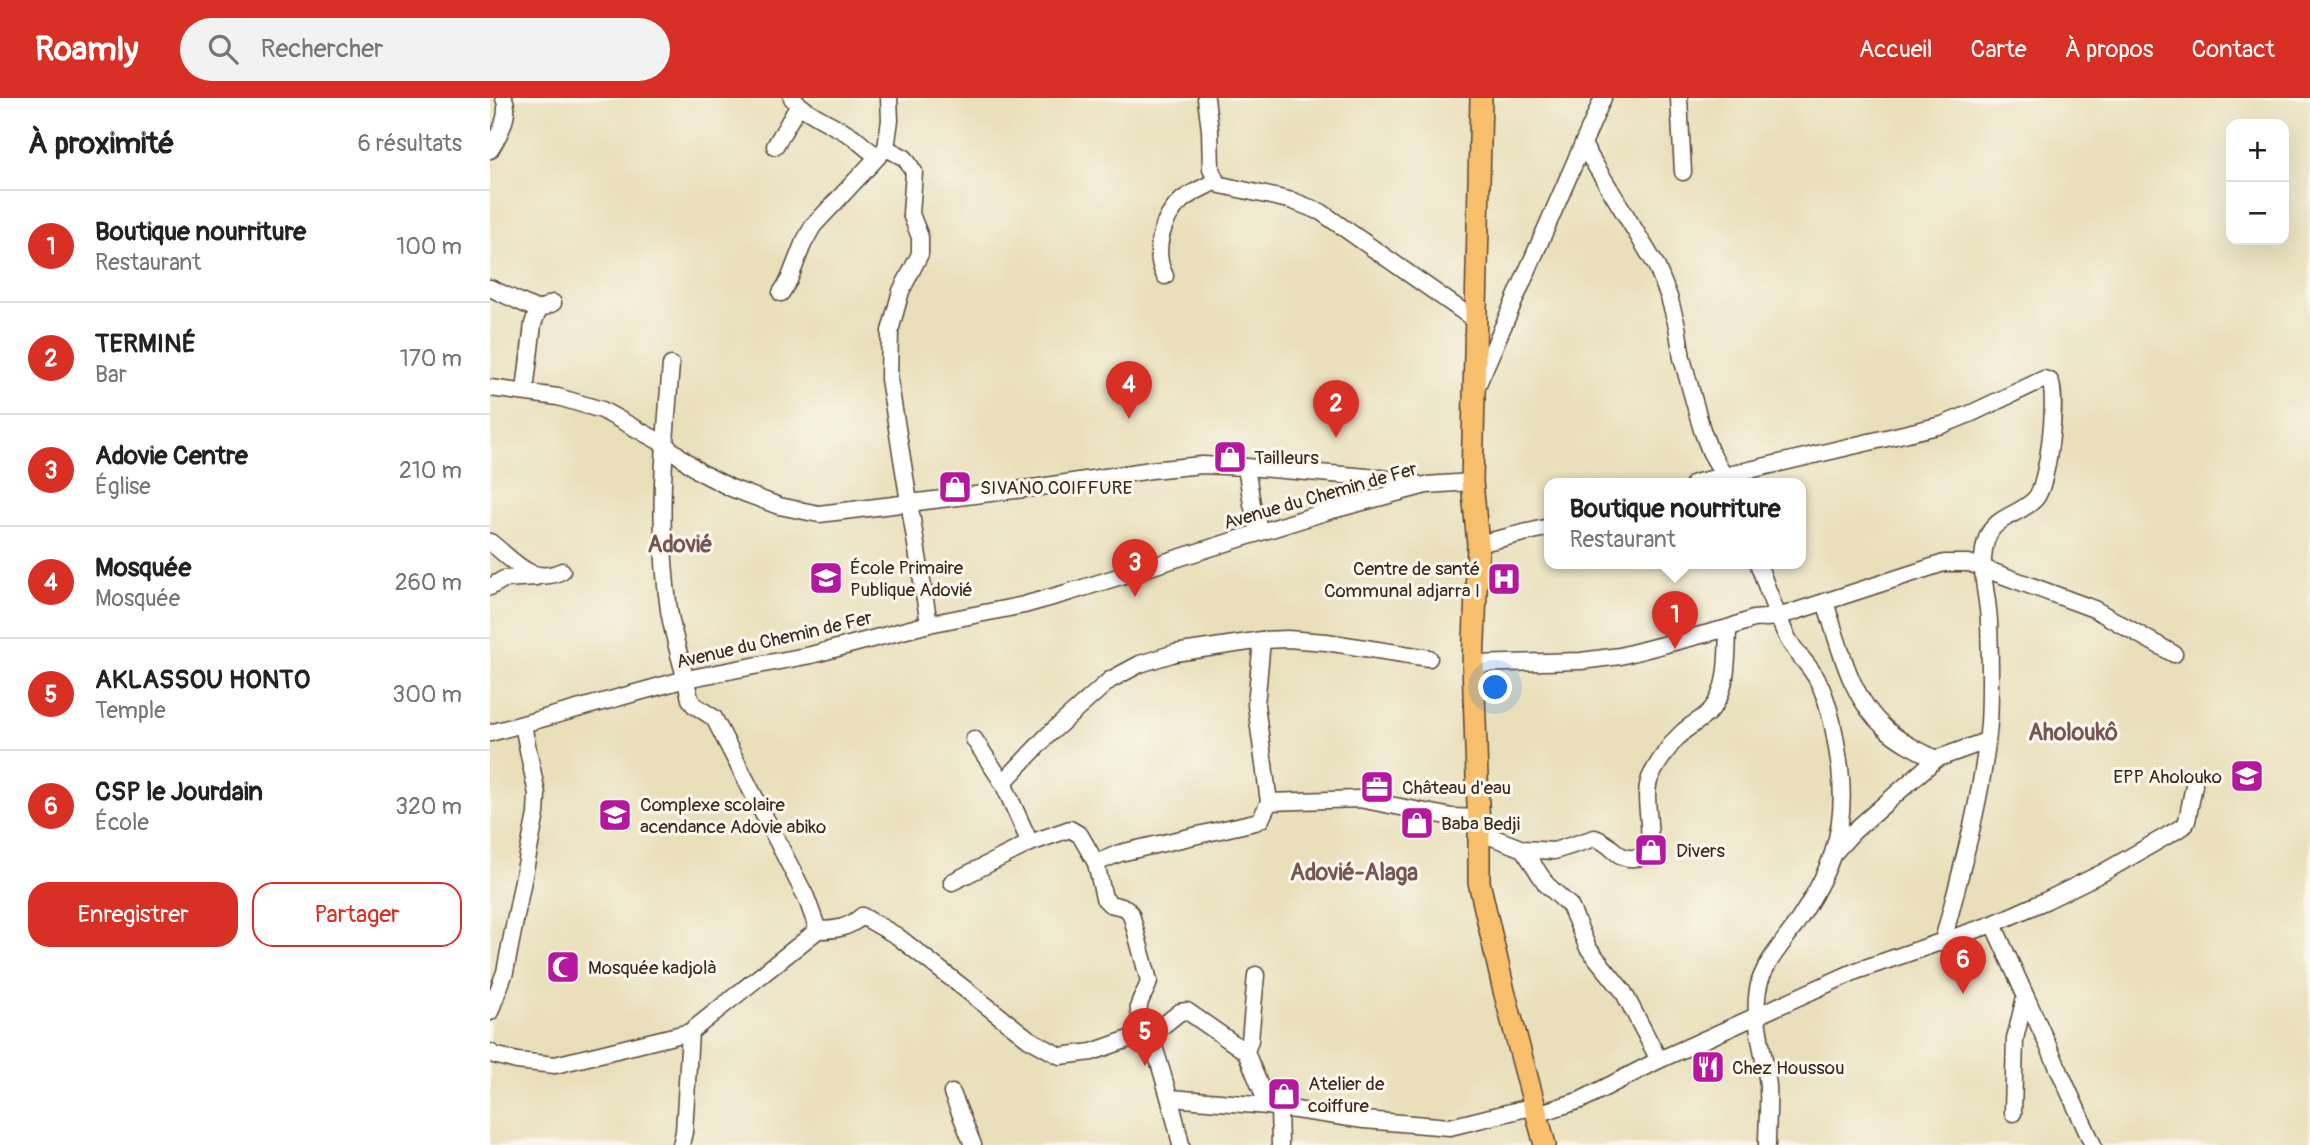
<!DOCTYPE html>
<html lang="fr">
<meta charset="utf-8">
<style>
body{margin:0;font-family:Pangolin,sans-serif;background:#f2f2f2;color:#222}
.controls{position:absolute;right:21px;top:21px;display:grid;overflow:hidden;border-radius:14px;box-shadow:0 7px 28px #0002}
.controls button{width:63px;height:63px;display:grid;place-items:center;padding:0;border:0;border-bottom:2px solid #e0e0e0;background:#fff;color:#222;font:35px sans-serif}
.you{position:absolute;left:1006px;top:590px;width:24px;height:24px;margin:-18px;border:5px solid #fff;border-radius:50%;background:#1a73e8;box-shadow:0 0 0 10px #1a73e833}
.badge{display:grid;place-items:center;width:46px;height:46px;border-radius:50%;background:#d93025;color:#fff;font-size:23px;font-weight:700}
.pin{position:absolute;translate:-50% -58px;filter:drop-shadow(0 2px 4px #0008)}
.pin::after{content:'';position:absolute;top:37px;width:24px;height:21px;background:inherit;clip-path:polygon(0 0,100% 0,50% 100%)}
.popup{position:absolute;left:1054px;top:380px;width:262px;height:91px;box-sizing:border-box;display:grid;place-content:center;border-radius:14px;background:#fff;filter:drop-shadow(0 2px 5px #0005);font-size:23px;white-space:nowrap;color:#767676}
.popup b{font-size:26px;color:#222}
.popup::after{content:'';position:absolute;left:50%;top:100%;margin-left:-14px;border:14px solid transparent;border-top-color:#fff}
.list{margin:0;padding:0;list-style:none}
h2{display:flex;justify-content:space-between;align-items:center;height:91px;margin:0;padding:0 28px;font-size:30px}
h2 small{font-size:23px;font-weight:400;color:#767676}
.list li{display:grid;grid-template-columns:46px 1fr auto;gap:21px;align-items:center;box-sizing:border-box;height:112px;padding:0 28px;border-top:2px solid #e0e0e0}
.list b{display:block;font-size:26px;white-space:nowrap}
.list p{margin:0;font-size:23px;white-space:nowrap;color:#767676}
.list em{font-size:23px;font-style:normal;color:#767676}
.actions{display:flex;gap:14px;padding:21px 28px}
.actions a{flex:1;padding:16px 0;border:2px solid #d93025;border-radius:21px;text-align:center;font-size:24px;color:#d93025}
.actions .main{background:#d93025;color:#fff}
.icon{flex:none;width:38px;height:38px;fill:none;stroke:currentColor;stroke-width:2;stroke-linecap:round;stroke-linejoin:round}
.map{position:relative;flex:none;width:1820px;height:1047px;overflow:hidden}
header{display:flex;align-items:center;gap:42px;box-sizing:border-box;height:98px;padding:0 35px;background:#d93025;color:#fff}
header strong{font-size:33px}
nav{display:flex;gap:38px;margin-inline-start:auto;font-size:24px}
.search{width:490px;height:63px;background:#f2f2f2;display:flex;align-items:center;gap:18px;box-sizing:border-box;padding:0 24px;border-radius:38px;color:#767676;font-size:26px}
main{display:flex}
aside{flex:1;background:#fff}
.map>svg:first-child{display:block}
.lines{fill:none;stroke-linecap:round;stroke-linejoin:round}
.minor-casing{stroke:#554535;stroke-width:19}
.major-casing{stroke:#554535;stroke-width:24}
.minor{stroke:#fff;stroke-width:16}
.major{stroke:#f8bf6c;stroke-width:21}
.labels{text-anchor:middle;stroke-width:6;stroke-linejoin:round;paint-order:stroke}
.poi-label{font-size:19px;fill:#3b2a1e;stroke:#fbf7ec;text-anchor:start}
.street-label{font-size:19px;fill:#3b2a1e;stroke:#fbf7ec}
.quarter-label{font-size:23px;font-weight:bold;fill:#755655;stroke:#fbf7ec}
</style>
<header>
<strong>Roamly</strong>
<div class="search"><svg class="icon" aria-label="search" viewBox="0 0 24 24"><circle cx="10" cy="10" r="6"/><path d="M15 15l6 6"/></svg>Rechercher</div>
<nav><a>Accueil</a><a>Carte</a><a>À propos</a><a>Contact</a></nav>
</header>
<main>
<aside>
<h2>À proximité<small>6 résultats</small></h2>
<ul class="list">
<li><span class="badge">1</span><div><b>Boutique nourriture</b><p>Restaurant</p></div><em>100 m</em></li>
<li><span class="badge">2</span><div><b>TERMINÉ</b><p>Bar</p></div><em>170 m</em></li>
<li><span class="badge">3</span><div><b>Adovie Centre</b><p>Église</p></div><em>210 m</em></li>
<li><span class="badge">4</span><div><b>Mosquée</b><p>Mosquée</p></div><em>260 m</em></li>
<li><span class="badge">5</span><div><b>AKLASSOU HONTO</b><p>Temple</p></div><em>300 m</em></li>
<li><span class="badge">6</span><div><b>CSP le Jourdain</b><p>École</p></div><em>320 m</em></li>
</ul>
<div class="actions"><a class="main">Enregistrer</a><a>Partager</a></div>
</aside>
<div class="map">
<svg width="1820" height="1047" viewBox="0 0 1820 1047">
<rect width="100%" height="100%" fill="#fbf7ec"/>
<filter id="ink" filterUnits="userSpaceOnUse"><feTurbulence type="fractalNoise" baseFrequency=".0143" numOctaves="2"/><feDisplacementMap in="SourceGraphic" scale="14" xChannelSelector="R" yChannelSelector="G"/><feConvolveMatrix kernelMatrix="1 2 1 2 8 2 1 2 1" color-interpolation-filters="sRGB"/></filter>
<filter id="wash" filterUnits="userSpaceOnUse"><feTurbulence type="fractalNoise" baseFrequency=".00686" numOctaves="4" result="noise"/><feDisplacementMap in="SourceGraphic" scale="28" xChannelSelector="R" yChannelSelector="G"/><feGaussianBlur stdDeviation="1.57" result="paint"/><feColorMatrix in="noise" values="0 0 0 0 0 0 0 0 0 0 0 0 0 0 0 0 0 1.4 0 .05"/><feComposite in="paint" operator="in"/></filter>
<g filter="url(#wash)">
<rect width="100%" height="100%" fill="#e9dfba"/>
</g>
<g filter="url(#ink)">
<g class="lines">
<defs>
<g id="minor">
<path d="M302 0C315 15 344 27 362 38 371 45 378 53 388 58"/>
<polyline points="399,0 400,22 396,50 415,60 424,74 421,116 430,139 430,156 411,193 400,233 399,281 439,526"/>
<polyline points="716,0 720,32 721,71 726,83 731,87 803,103 831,114 985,222"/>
<polyline points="1189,0 1193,74"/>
<polyline points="1093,47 1166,167 1179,199 1187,228 1192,260 1212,332 1220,353 1238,385"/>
<polyline points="285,48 306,12 311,9"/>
<path d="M0 52C9 37 21 17 14 0"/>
<path d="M675 178C662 153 672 120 692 102 702 94 715 89 726 83"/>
<polyline points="0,190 48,212 63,205"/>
<polyline points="291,195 299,182 313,146 323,128 396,50"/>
<path d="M181 267C174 349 167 431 179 512 184 543 194 571 200 601L204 607 224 620 316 799 328 832"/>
<polyline points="987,288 1113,0"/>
<polyline points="0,290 68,299 112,312 174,346 210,374 241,390 289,408 329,416 550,389 661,372 712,367 756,369 890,380 927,386"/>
<polyline points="35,293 43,226 48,212"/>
<polyline points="756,369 762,406 770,434"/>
<path d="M1204 385 1452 327 1482 315 1554 281 1560 283C1568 299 1558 388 1545 401 1530 417 1505 418 1497 440 1487 469 1498 495 1499 524 1500 557 1501 592 1499 625 1493 697 1471 773 1453 843"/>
<path d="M0 444C24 462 40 488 72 473"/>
<polyline points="988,446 1059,429"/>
<path d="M1268 465C1277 490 1286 516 1297 539 1305 555 1320 567 1328 583 1341 608 1346 642 1350 670 1358 735 1339 777 1304 829 1292 846 1277 863 1270 883 1260 917 1275 954 1278 988 1279 1008 1277 1028 1277 1047"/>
<polyline points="0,489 14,481 46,479"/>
<path d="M1335 504C1350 548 1359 598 1395 630 1410 644 1428 652 1446 661"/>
<polyline points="772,542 766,607 779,704"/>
<polyline points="983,566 1091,563 1130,558 1238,530 1263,521 1288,519 1454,465 1479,465 1604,511 1684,556"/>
<polyline points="0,635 196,581 321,557 439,526 534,507 580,494 835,414 899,397 936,387 982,384"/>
<polyline points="484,641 513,685 540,745"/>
<polyline points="513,685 557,638 620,582 650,566 685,555 772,542 797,541 836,544 939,560"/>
<path d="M989 734 1033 751 1064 753 1105 740C1126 747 1125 765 1152 759 1170 740 1148 700 1162 676 1169 663 1183 642 1194 633 1202 626 1213 621 1220 613 1239 593 1237 556 1238 530"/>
<polyline points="1033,751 1056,786 1080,808 1098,850 1133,893 1169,962"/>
<polyline points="1345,754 1364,733 1446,661 1496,643"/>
<polyline points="606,765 630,755 765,724 771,721 779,704 869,701 962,719 989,720"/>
<path d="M462 784 540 745 580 731 590 737 606 765 614 800 620 806 636 810 641 816 659 883C657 894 647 902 649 913 651 924 660 937 664 948 674 981 684 1013 691 1047"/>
<polyline points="1503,826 1603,1047"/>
<polyline points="766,877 760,942 756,954 778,1008"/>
<polyline points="0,914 15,874 46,716 47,696 33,627"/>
<path d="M0 954 4 957 27 963 65 967 200 934 328 832C345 832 359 830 372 818L407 838 539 941 570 958 602 954 670 930 690 914 697 913 756 954"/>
<polyline points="462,995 483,1047"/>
<polyline points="681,1000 778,1008 874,1022 960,1029 1045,1008"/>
<polyline points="789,1010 790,1047"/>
<polyline points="1523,1015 1525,941 1535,899"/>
<polyline points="1047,1016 1091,1002 1169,962 1366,873 1503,826 1555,803 1614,774 1694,728 1697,723 1704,687"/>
<polyline points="191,1047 194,1034 200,934"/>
</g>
<polyline id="major" points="991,0 982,384 988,446 983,566 989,734 989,784 1014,893 1055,1047"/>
</defs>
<use href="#minor" class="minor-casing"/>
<use href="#major" class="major-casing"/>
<use href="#minor" class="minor"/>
<use href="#major" class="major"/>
</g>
</g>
<defs>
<symbol id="shop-square" viewBox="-11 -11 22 22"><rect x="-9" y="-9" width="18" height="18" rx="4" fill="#b5179e" stroke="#fbf7ec"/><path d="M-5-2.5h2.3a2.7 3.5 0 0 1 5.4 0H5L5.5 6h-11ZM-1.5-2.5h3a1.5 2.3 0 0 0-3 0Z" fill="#fff"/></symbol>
<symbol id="school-square" viewBox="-11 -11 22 22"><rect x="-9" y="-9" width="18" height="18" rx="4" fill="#b5179e" stroke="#fbf7ec"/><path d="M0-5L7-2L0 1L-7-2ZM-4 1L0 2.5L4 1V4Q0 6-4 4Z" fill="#fff"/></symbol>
<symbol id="hospital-square" viewBox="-11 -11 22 22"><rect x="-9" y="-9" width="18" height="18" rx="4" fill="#b5179e" stroke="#fbf7ec"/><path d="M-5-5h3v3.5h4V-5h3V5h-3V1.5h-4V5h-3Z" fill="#fff"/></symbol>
<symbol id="office-square" viewBox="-11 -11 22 22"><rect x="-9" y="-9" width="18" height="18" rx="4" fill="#b5179e" stroke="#fbf7ec"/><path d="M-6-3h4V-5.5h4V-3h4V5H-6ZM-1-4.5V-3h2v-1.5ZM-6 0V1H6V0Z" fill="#fff"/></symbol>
<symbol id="mosque-square" viewBox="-11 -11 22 22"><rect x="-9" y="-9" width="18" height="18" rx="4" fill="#b5179e" stroke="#fbf7ec"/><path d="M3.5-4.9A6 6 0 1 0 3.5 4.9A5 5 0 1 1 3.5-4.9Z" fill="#fff"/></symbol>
<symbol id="restaurant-square" viewBox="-11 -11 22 22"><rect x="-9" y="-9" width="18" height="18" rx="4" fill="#b5179e" stroke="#fbf7ec"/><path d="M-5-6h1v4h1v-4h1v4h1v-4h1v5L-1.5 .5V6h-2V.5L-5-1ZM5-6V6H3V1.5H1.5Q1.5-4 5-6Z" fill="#fff"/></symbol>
</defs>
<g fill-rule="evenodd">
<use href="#shop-square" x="721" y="340" width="38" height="38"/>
<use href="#shop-square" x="446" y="370" width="38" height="38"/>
<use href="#school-square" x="317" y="461" width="38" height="38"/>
<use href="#hospital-square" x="995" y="462" width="38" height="38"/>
<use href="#school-square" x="1738" y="659" width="38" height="38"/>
<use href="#office-square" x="868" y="670" width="38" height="38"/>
<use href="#school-square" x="106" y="698" width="38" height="38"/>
<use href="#shop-square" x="908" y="706" width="38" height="38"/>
<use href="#shop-square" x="1142" y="733" width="38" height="38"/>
<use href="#mosque-square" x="54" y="850" width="38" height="38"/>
<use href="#restaurant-square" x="1199" y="950" width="38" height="38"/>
<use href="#shop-square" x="775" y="977" width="38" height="38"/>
</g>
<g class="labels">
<g class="poi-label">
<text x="764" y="366">Tailleurs</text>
<text x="490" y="396">SIVANO COIFFURE</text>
<text x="360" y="476">École Primaire<tspan x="360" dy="22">Publique Adovié</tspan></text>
<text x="990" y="477" text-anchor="end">Centre de santé<tspan x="990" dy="22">Communal adjarra I</tspan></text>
<text x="1732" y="685" text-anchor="end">EPP Aholouko</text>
<text x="912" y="696">Château d'eau</text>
<text x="150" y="713">Complexe scolaire<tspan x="150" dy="22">acendance Adovie abiko</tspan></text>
<text x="951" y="732">Baba Bedji</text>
<text x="1186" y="759">Divers</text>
<text x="98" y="876">Mosquée kadjolà</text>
<text x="1242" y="976">Chez Houssou</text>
<text x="818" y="992">Atelier de<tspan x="818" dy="22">coiffure</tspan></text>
</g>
<g class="street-label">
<text transform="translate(830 397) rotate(-16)" y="7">Avenue du Chemin de Fer</text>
<text transform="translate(284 541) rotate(-13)" y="7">Avenue du Chemin de Fer</text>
</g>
<g class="quarter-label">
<text x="190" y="454">Adovié</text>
<text x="1583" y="642">Aholoukô</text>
<text x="864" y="782">Adovié-Alaga</text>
</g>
</g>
</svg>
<div class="controls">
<button>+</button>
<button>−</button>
</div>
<div class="you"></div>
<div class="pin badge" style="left:1185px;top:551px">1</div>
<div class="popup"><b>Boutique nourriture</b>Restaurant</div>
<div class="pin badge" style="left:846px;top:340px">2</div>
<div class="pin badge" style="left:645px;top:499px">3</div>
<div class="pin badge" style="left:639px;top:321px">4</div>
<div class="pin badge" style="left:655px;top:968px">5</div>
<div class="pin badge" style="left:1473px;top:896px">6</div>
</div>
</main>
